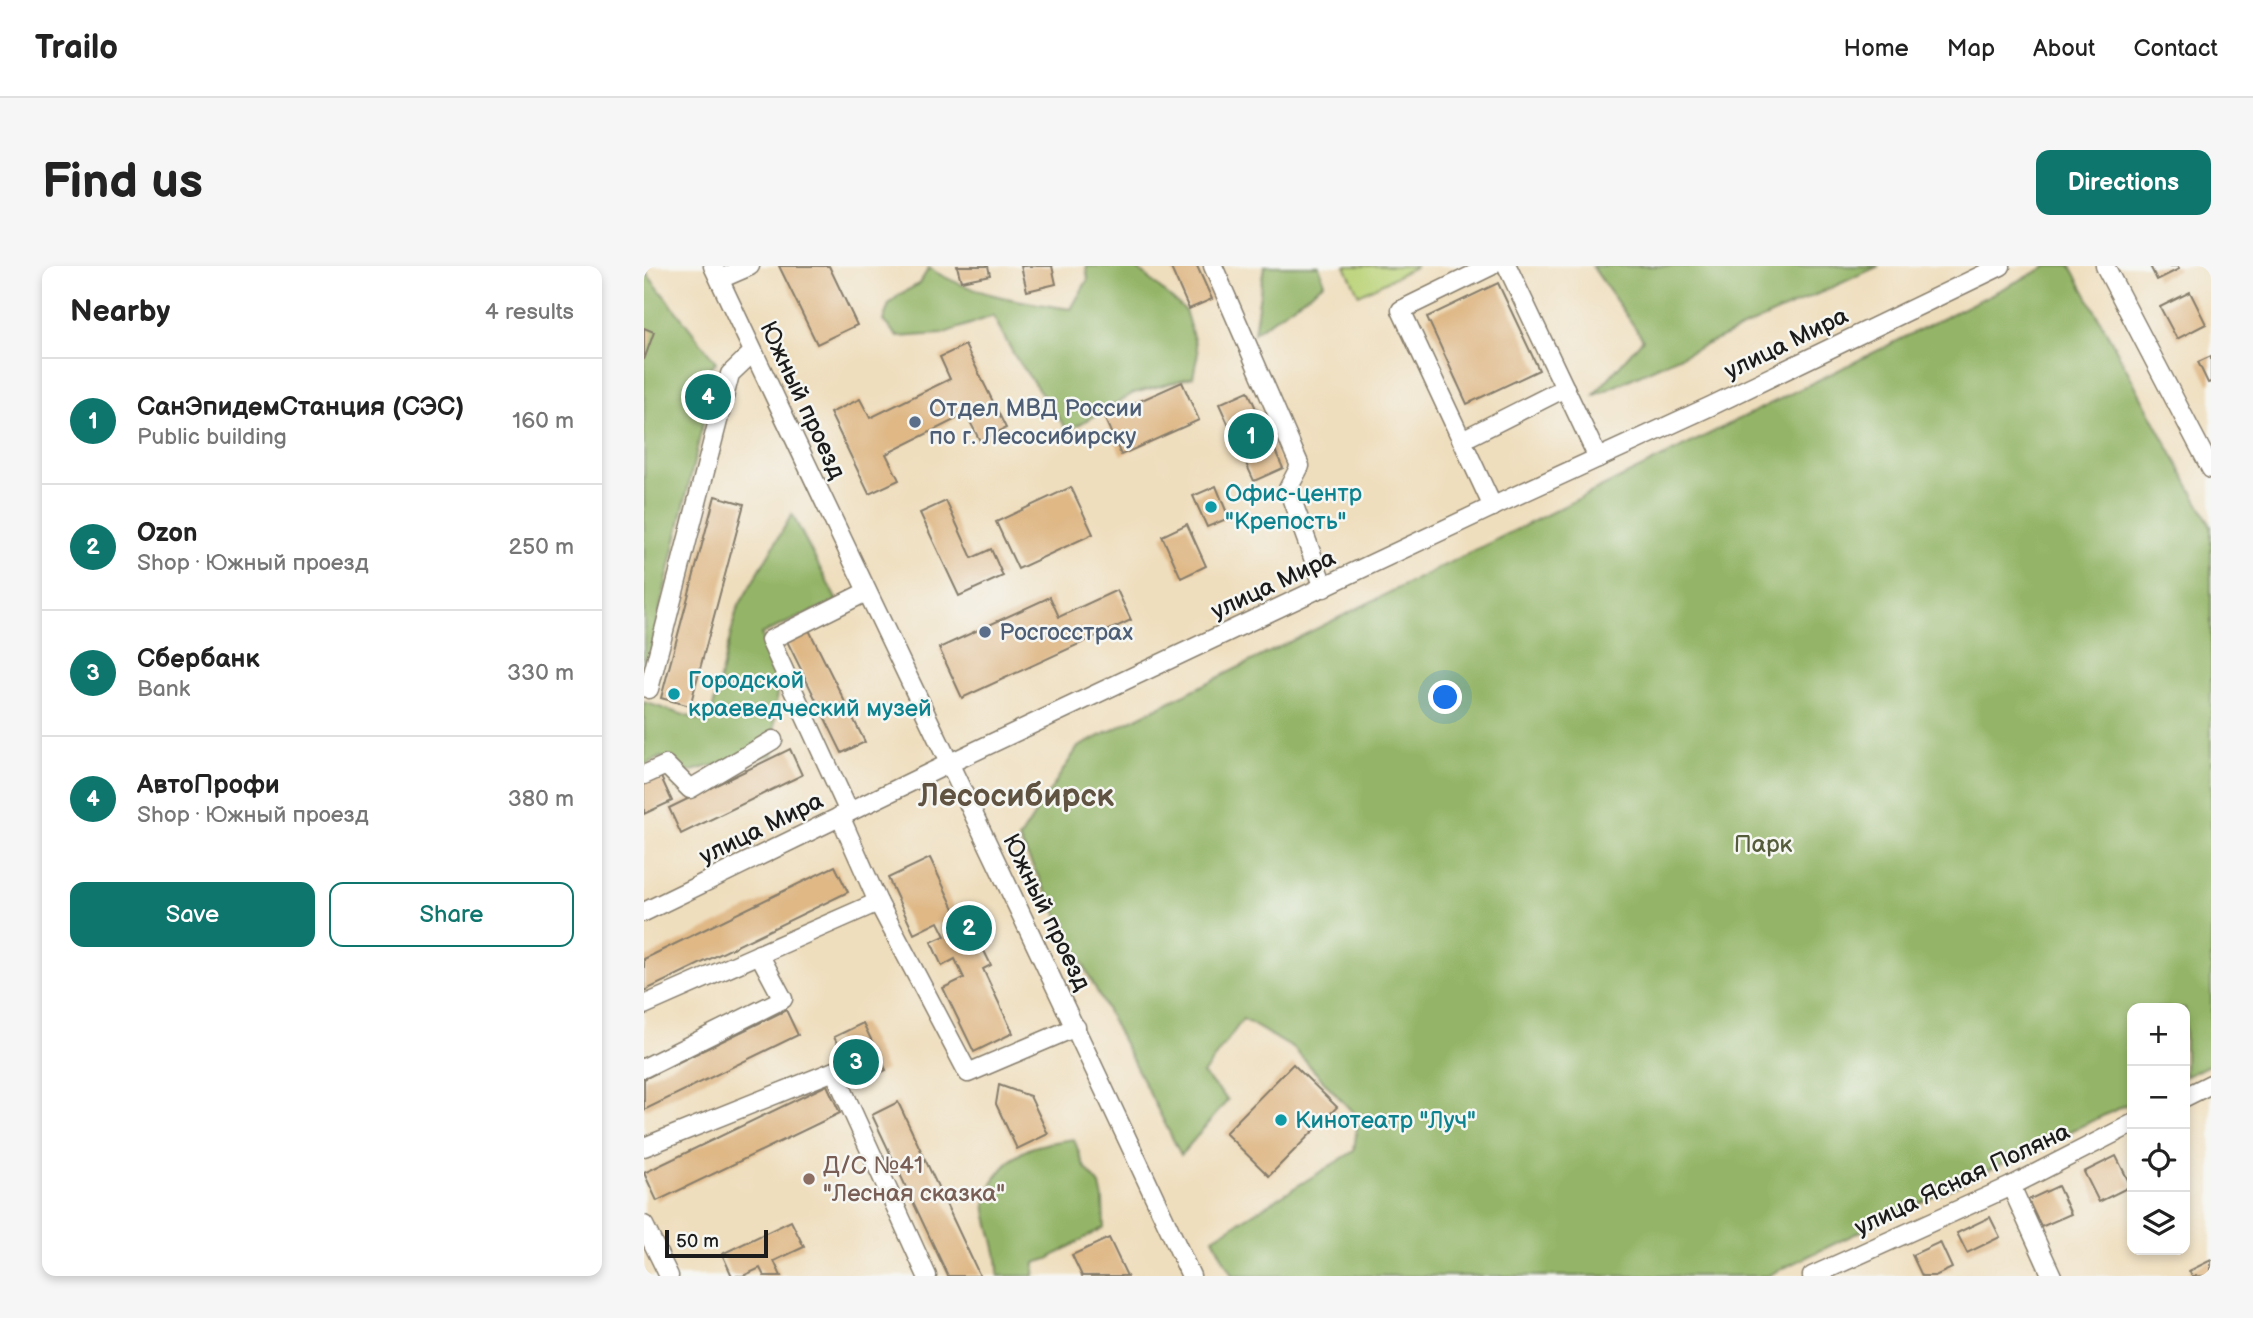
<!DOCTYPE html>
<meta charset="utf-8">
<style>
body{margin:0;font-family:"Balsamiq Sans",sans-serif;background:#f6f6f6;color:#222}
.controls{position:absolute;right:21px;bottom:21px;display:grid;overflow:hidden;border-radius:14px;box-shadow:0 4px 10px #0003}
.controls button{width:63px;height:63px;display:grid;place-items:center;padding:0;border:0;border-bottom:2px solid #e0e0e0;background:#fff;color:#222;font:35px sans-serif}
.scale{position:absolute;left:21px;bottom:18px;width:103px;box-sizing:border-box;padding-left:7px;border:4px solid #1c1c1c;border-top:0;font-size:19px;line-height:24px;white-space:nowrap;color:#1c1c1c;-webkit-text-stroke:5px #f6f6f2;paint-order:stroke}
.you{position:absolute;left:802px;top:432px;width:24px;height:24px;margin:-18px;border:5px solid #fff;border-radius:50%;background:#1a73e8;box-shadow:0 0 0 10px #1a73e833}
.badge{display:grid;place-items:center;width:46px;height:46px;border-radius:50%;background:#0f766e;color:#fff;font-size:23px;font-weight:700}
.pin{position:absolute;translate:-50% -50%;border:4px solid #fff;box-shadow:0 2px 7px #0006}
.list{margin:0;padding:0;list-style:none}
h2{display:flex;justify-content:space-between;align-items:center;height:91px;margin:0;padding:0 28px;font-size:30px}
h2 small{font-size:23px;font-weight:400;color:#767676}
.list li{display:grid;grid-template-columns:46px 1fr auto;gap:21px;align-items:center;box-sizing:border-box;height:126px;padding:0 28px;border-top:2px solid #e0e0e0}
.list b{display:block;font-size:26px;white-space:nowrap}
.list p{margin:0;font-size:23px;white-space:nowrap;color:#767676}
.list em{font-size:23px;font-style:normal;color:#767676}
.actions{display:flex;gap:14px;padding:21px 28px}
.actions a{flex:1;padding:16px 0;border:2px solid #0f766e;border-radius:14px;text-align:center;font-size:24px;color:#0f766e}
.actions .main{background:#0f766e;color:#fff}
.icon{flex:none;width:38px;height:38px;fill:none;stroke:currentColor;stroke-width:2;stroke-linecap:round;stroke-linejoin:round}
.map{position:relative;flex:none;width:1567px;height:1010px;overflow:hidden;border-radius:14px}
header{display:flex;align-items:center;gap:42px;box-sizing:border-box;height:98px;padding:0 35px;background:#fff;border-bottom:2px solid #e0e0e0}
header strong{font-size:33px}
nav{display:flex;gap:38px;margin-inline-start:auto;font-size:24px}
.intro{display:flex;align-items:center;justify-content:space-between;box-sizing:border-box;height:168px;padding:0 42px}
h1{margin:0;font-size:49px}
.button{padding:18px 32px;border-radius:14px;background:#0f766e;color:#fff;font-size:24px;font-weight:700}
main{display:flex;gap:42px;padding:0 42px}
aside{flex:1;background:#fff;border-radius:14px;box-shadow:0 4px 10px #0003}
.map>svg:first-child{display:block}
.green{fill:#bbd378;stroke:#6c784a;stroke-width:2}
.forest{fill:#94b568;stroke:#586842;stroke-width:2}
.building{fill:#dfb886}
.lines{fill:none;stroke-linecap:round;stroke-linejoin:round}
.minor-casing{stroke:#867d6c;stroke-width:21}
.minor{stroke:#fff;stroke-width:18}
.service-dot{fill:#5c6f8a;stroke:#f6f6f2;stroke-width:2.5}
.culture-dot{fill:#0f9aa8;stroke:#f6f6f2;stroke-width:2.5}
.education-dot{fill:#8d6e63;stroke:#f6f6f2;stroke-width:2.5}
.labels{text-anchor:middle;stroke-width:5;stroke-linejoin:round;paint-order:stroke}
.street-label{font-size:24px;fill:#1c1c1c;stroke:#f6f6f2}
.service-label{font-size:24px;fill:#4e5e75;stroke:#f6f6f2;text-anchor:start}
.culture-label{font-size:24px;fill:#0d838f;stroke:#f6f6f2;text-anchor:start}
.park-label{font-size:24px;fill:#545c3c;stroke:#f6f6f2}
.education-label{font-size:24px;fill:#785e54;stroke:#f6f6f2;text-anchor:start}
.district-label{font-size:32px;font-weight:bold;fill:#605341;stroke:#f6f6f2}
</style>
<header>
<strong>Trailo</strong>
<nav><a>Home</a><a>Map</a><a>About</a><a>Contact</a></nav>
</header>
<div class="intro"><h1>Find us</h1><a class="button">Directions</a></div>
<main>
<aside>
<h2>Nearby<small>4 results</small></h2>
<ul class="list">
<li><span class="badge">1</span><div><b>СанЭпидемСтанция (СЭС)</b><p>Public building</p></div><em>160 m</em></li>
<li><span class="badge">2</span><div><b>Ozon</b><p>Shop · Южный проезд</p></div><em>250 m</em></li>
<li><span class="badge">3</span><div><b>Сбербанк</b><p>Bank</p></div><em>330 m</em></li>
<li><span class="badge">4</span><div><b>АвтоПрофи</b><p>Shop · Южный проезд</p></div><em>380 m</em></li>
</ul>
<div class="actions"><a class="main">Save</a><a>Share</a></div>
</aside>
<div class="map">
<svg width="1567" height="1010" viewBox="0 0 1567 1010">
<rect width="100%" height="100%" fill="#f6f6f2"/>
<filter id="ink" filterUnits="userSpaceOnUse"><feTurbulence type="fractalNoise" baseFrequency=".0143" numOctaves="2"/><feDisplacementMap in="SourceGraphic" scale="14" xChannelSelector="R" yChannelSelector="G"/><feConvolveMatrix kernelMatrix="1 2 1 2 8 2 1 2 1" color-interpolation-filters="sRGB"/></filter>
<filter id="wash" filterUnits="userSpaceOnUse"><feTurbulence type="fractalNoise" baseFrequency=".00686" numOctaves="4" result="noise"/><feDisplacementMap in="SourceGraphic" scale="28" xChannelSelector="R" yChannelSelector="G"/><feGaussianBlur stdDeviation="1.57" result="paint"/><feColorMatrix in="noise" values="0 0 0 0 0 0 0 0 0 0 0 0 0 0 0 0 0 1.4 0 .05"/><feComposite in="paint" operator="in"/></filter>
<g filter="url(#wash)">
<rect width="100%" height="100%" fill="#efdebd"/>
<polygon class="green" points="701,0 773,0 715,29"/>
<g class="forest">
<path d="M442 0H490L541 44 554 87 549 111 490 127 424 165 370 89 349 50 298 68 254 71 239 55 245 38 256 28 275 18 285 2C327 29 379 36 427 43L444 13Z"/>
<polygon points="620,0 675,0 680,17 610,67"/>
<polygon points="948,0 1235,0 949,130 999,73"/>
<polygon points="1404,0 1427,0 1567,260 1567,798 1541,811 1541,742 1488,742 1488,836 1123,1010 588,1010 569,972 710,885 714,852 650,783 599,753 559,808 584,834 537,889 375,573 434,481"/>
<polygon points="0,4 72,96 46,123 61,148 0,413"/>
<polygon points="148,248 193,335 117,368 134,406 129,489 62,501 45,506 17,491 0,499 0,436 65,457 93,343"/>
<path d="M430 873 440 900 456 919 459 933 460 961 404 993 391 997 390 1010H354C355 988 346 967 342 945 339 919 364 891 387 882 400 877 416 875 430 873Z"/>
</g>
<g id="blocks">
<g class="building">
<polygon points="135,0 185,0 213,59 173,78"/>
<polygon points="313,0 344,0 346,9 317,15"/>
<polygon points="377,0 408,0 412,18 383,25"/>
<polygon points="526,0 553,0 568,33 545,43"/>
<polygon points="1506,0 1533,0 1535,3 1513,14"/>
<polygon points="854,17 895,104 823,138 783,51"/>
<polygon points="1546,26 1562,58 1533,73 1516,41"/>
<polygon points="0,62 10,66 0,94"/>
<polygon points="321,79 362,162 336,175 322,148 242,188 255,214 225,228 186,147 216,133 226,152 306,113 296,91"/>
<polygon points="1567,90 1567,116 1564,117 1554,96"/>
<polygon points="538,116 555,154 477,189 460,151"/>
<polygon points="65,121 73,136 63,141 55,126"/>
<polygon points="604,125 639,202 610,215 575,138"/>
<polygon points="572,220 585,252 563,261 549,230"/>
<polygon points="427,221 449,268 374,303 352,256"/>
<polygon points="71,230 100,238 46,440 17,432"/>
<polygon points="302,235 328,292 347,283 359,310 315,330 276,247"/>
<polygon points="543,258 562,300 537,312 518,270"/>
<polygon points="473,324 487,354 318,432 295,382 406,331 415,351"/>
<polygon points="163,360 221,476 198,487 141,371"/>
<polygon points="146,483 158,509 37,568 25,542"/>
<polygon points="16,509 28,535 0,548 0,517"/>
<polygon points="286,592 312,647 320,644 347,699 339,703 369,767 330,786 299,722 320,712 311,693 298,700 287,676 301,670 294,656 270,668 244,612"/>
<polygon points="191,600 204,626 0,725 0,693"/>
<polygon points="142,744 154,769 0,844 0,813"/>
<polygon points="219,757 242,804 213,818 190,771"/>
<polygon points="649,798 693,841 625,910 581,867"/>
<polygon points="183,819 196,847 13,935 0,907"/>
<polygon points="355,819 386,830 404,868 373,883 352,838"/>
<polygon points="254,836 336,1010 304,1010 228,849"/>
<polygon points="1472,890 1487,920 1455,936 1440,906"/>
<polygon points="1414,920 1427,948 1397,961 1384,934"/>
<polygon points="1346,951 1356,971 1323,987 1313,967"/>
<polygon points="147,955 160,981 130,995 137,1010 120,1010 116,1002 99,1010 88,1010 78,988"/>
<polygon points="465,972 483,1010 438,1010 428,989"/>
<polygon points="1296,976 1308,1002 1291,1010 1278,1010 1268,989"/>
<polygon points="1567,994 1567,1010 1548,1010 1545,1005"/>
</g>
</g>
</g>
<g filter="url(#ink)">
<use href="#blocks" fill-opacity="0" stroke="#867d6c" stroke-width="2"/>
<g class="lines">
<defs>
<g id="minor">
<path d="M69 0C227 337 391 672 547 1010"/>
<polyline points="569,0 656,200 644,223 680,322"/>
<polyline points="847,0 757,44 849,241"/>
<polyline points="863,0 954,192"/>
<polyline points="1461,0 1567,203"/>
<polyline points="76,13 106,0"/>
<polyline points="818,174 921,122"/>
<polyline points="5,423 86,108 109,86"/>
<polyline points="0,509 22,499 46,523 129,474"/>
<polyline points="205,546 126,374 222,326"/>
<polyline points="234,636 324,807 432,761"/>
<polyline points="0,646 304,498 869,231 1067,140 1357,0"/>
<polyline points="0,739 234,636 196,550"/>
<polyline points="0,802 139,733 115,688"/>
<polyline points="1541,831 1567,818"/>
<polyline points="0,881 190,805 283,1010"/>
<polyline points="1367,920 1408,1010"/>
<polyline points="0,959 25,1010"/>
<polyline points="1168,1010 1367,920 1488,858"/>
</g>
</defs>
<use href="#minor" class="minor-casing"/>
<use href="#minor" class="minor"/>
</g>
</g>
<g class="service-dot">
<circle cx="271" cy="156" r="7"/>
<circle cx="341" cy="366" r="7"/>
</g>
<g class="culture-dot">
<circle cx="567" cy="241" r="7"/>
<circle cx="30" cy="428" r="7"/>
<circle cx="637" cy="854" r="7"/>
</g>
<circle class="education-dot" cx="165" cy="913" r="7"/>
<g class="labels">
<g class="street-label">
<text transform="translate(1142 77) rotate(-26)" y="8">улица Мира</text>
<text transform="translate(159 134) rotate(65)" y="8">Южный проезд</text>
<text transform="translate(629 318) rotate(-25)" y="8">улица Мира</text>
<text transform="translate(117 562) rotate(-26)" y="8">улица Мира</text>
<text transform="translate(403 646) rotate(64)" y="8">Южный проезд</text>
<text transform="translate(1318 913) rotate(-25)" y="8">улица Ясная Поляна</text>
</g>
<g class="service-label">
<text x="285" y="150">Отдел МВД России<tspan x="285" dy="28">по г. Лесосибирску</tspan></text>
<text x="355" y="374">Росгосстрах</text>
</g>
<g class="culture-label">
<text x="581" y="235">Офис-центр<tspan x="581" dy="28">"Крепость"</tspan></text>
<text x="44" y="422">Городской<tspan x="44" dy="28">краеведческий музей</tspan></text>
<text x="651" y="862">Кинотеатр "Луч"</text>
</g>
<g class="park-label">
<text x="1119" y="586">Парк</text>
</g>
<g class="education-label">
<text x="179" y="907">Д/С №41<tspan x="179" dy="28">"Лесная сказка"</tspan></text>
</g>
<g class="district-label">
<text x="372" y="540">Лесосибирск</text>
</g>
</g>
</svg>
<div class="controls">
<button>+</button>
<button>−</button>
<button><svg class="icon" aria-label="locate" viewBox="0 0 24 24"><circle cx="12" cy="12" r="6"/><path d="M12 2v4M12 18v4M2 12h4M18 12h4"/></svg></button>
<button><svg class="icon" aria-label="layers" viewBox="0 0 24 24"><path d="M12 4l9 5-9 5-9-5zM3 14l9 5 9-5"/></svg></button>
</div>
<div class="scale">50 m</div>
<div class="you"></div>
<div class="pin badge" style="left:607px;top:170px">1</div>
<div class="pin badge" style="left:325px;top:662px">2</div>
<div class="pin badge" style="left:212px;top:796px">3</div>
<div class="pin badge" style="left:64px;top:131px">4</div>
</div>
</main>
